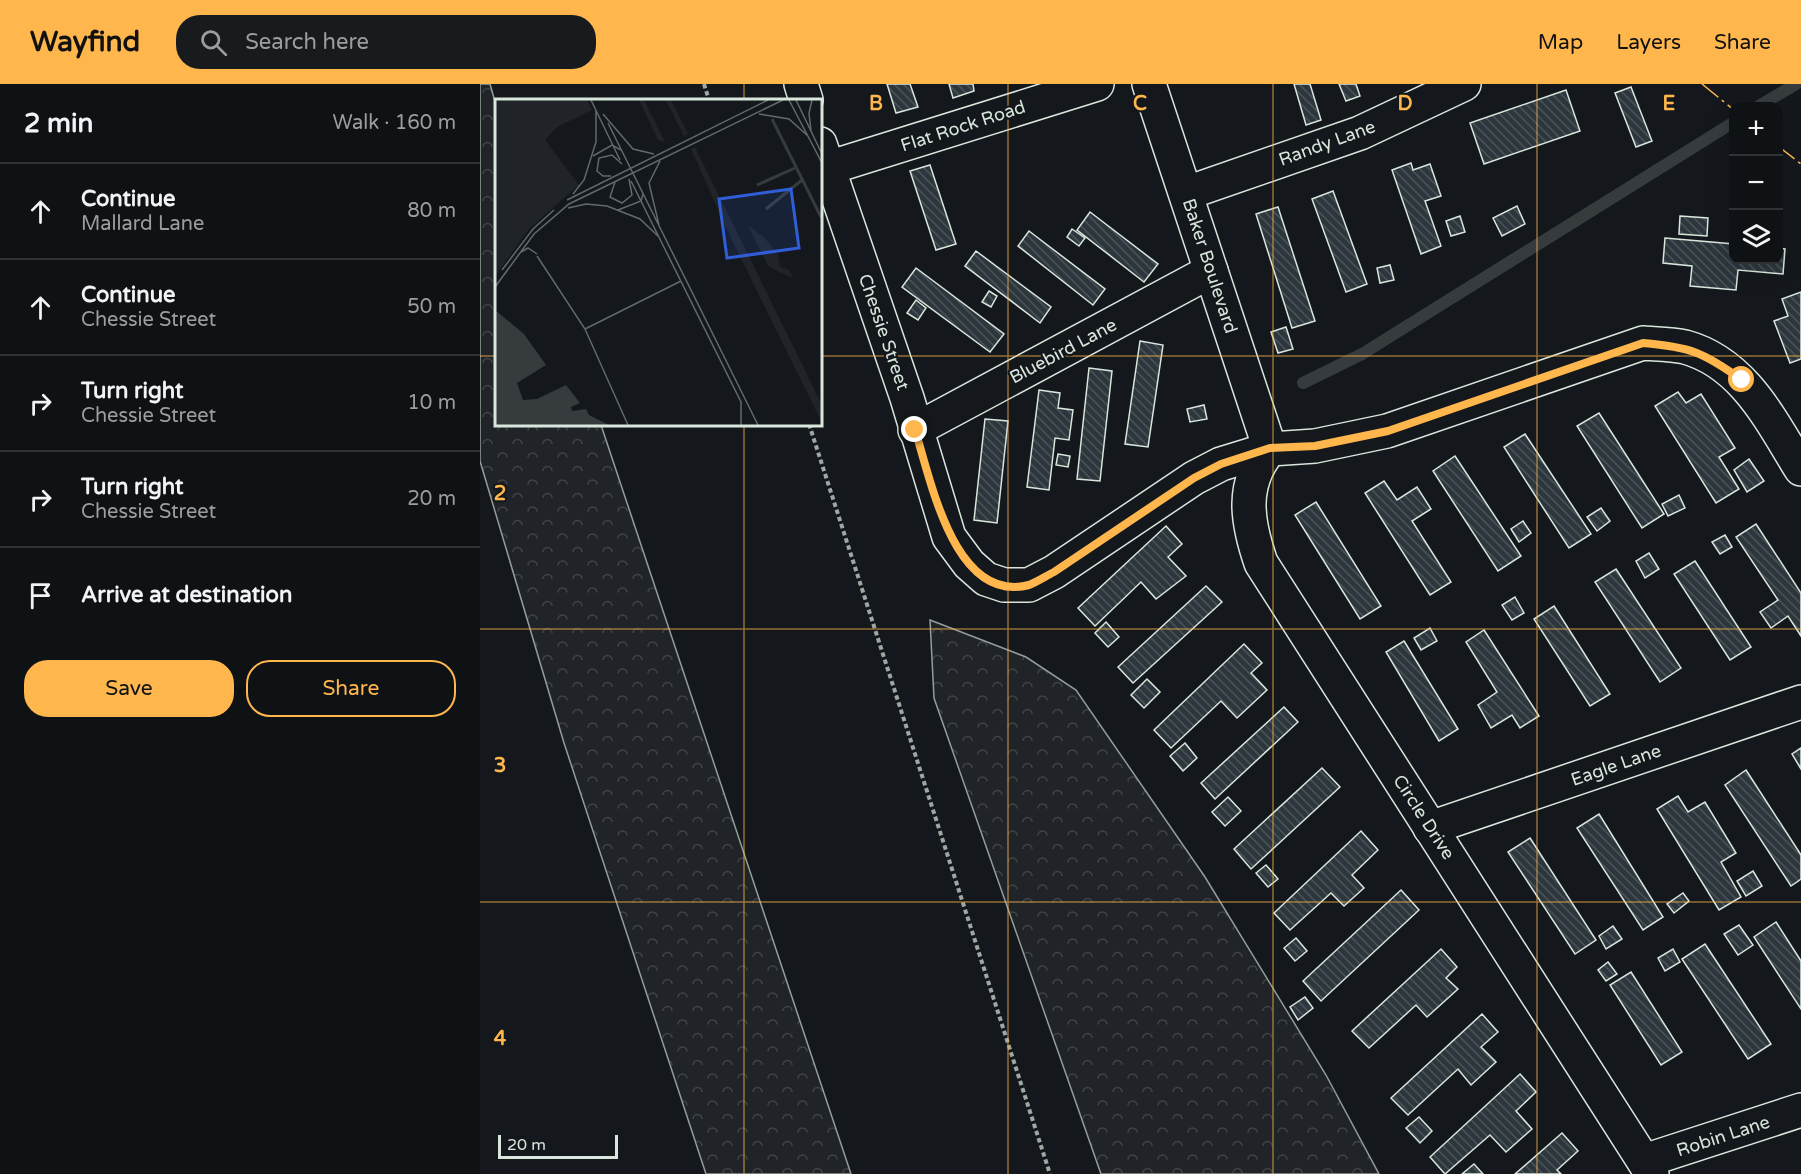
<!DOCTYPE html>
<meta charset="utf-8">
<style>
body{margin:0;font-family:"Varela Round",sans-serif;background:#181b1e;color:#f1f3f6}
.controls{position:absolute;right:18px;top:18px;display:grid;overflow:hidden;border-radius:12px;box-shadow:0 6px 24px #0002}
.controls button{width:54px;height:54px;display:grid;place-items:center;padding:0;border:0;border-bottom:2px solid #2f3234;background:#0f1215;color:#f1f3f6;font:30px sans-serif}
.scale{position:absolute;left:18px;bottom:15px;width:120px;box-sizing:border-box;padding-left:6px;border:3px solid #d8e6dc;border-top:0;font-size:16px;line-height:21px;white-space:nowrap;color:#d8e6dc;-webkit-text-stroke:4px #14181c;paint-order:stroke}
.stop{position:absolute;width:18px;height:18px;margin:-14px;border:4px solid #ffb74d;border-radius:50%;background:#fff}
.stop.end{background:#ffb74d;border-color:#fff;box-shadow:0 2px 6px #0008}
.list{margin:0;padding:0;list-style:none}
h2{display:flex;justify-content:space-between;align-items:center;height:78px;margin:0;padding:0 24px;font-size:26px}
h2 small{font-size:20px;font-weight:400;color:#9b9ea0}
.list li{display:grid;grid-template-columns:39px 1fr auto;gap:18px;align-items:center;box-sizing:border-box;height:96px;padding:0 24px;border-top:2px solid #2f3234}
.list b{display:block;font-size:22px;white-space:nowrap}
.list p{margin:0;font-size:20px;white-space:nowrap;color:#9b9ea0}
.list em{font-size:20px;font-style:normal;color:#9b9ea0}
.actions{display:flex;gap:12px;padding:18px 24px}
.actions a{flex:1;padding:14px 0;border:2px solid #ffb74d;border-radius:24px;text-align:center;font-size:21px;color:#ffb74d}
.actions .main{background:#ffb74d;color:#111}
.icon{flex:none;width:33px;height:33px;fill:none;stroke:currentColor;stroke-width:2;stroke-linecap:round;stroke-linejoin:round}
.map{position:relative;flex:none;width:1321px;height:1090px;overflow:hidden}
header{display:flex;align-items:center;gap:36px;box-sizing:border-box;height:84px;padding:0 30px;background:#ffb74d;color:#111}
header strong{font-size:28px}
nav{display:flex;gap:33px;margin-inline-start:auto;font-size:21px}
.search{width:420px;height:54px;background:#181b1e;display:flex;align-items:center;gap:15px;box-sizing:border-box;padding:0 21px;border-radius:24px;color:#9b9ea0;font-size:22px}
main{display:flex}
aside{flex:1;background:#0f1215}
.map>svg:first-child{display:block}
.forest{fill:url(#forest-crowns);stroke:#939e99;stroke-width:1.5}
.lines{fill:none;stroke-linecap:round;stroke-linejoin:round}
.stream{stroke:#363b3e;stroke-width:12}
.building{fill:url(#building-back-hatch);stroke:#d8e6dc;stroke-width:1.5}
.street-casing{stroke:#d8e6dc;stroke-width:36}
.path{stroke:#9da8a2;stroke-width:4;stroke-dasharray:4.5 3;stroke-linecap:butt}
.street{stroke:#14181c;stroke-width:33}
.power{stroke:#ffb74d;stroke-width:1.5;stroke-dasharray:21 4.5 3 4.5;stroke-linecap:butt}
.route{stroke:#ffb74d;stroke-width:8}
.grid{fill:none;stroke:#ffb74d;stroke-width:1.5;stroke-opacity:0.55}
.labels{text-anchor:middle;stroke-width:4.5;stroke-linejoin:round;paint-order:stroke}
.street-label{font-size:18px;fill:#d8e6dc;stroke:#14181c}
.inset-river{fill:none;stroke:#363b3e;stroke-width:3}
.inset-road{fill:none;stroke:#626a69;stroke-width:1.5}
.view{fill:#305dd8;fill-opacity:0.15;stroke:#305dd8;stroke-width:3}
.inset-edge{fill:none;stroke:#d8e6dc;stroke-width:3}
.grid-label{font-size:20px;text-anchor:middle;font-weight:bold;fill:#ffb74d;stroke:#14181c;stroke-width:4.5;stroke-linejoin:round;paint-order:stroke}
</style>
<header>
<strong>Wayfind</strong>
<div class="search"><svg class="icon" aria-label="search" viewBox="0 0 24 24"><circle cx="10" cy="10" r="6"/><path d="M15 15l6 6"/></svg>Search here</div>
<nav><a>Map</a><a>Layers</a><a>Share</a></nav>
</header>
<main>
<aside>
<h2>2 min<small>Walk · 160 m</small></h2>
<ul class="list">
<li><svg class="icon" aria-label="ahead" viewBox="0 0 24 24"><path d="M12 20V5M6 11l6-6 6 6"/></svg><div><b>Continue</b><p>Mallard Lane</p></div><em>80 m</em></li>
<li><svg class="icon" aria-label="ahead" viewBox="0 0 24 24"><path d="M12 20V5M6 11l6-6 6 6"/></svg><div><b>Continue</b><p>Chessie Street</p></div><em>50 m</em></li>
<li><svg class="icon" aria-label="right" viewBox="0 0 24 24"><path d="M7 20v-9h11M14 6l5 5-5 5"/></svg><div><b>Turn right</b><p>Chessie Street</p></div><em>10 m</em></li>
<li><svg class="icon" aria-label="right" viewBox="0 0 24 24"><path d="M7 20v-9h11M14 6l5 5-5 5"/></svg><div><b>Turn right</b><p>Chessie Street</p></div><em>20 m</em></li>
<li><svg class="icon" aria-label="arrive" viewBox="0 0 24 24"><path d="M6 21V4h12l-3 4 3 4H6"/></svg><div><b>Arrive at destination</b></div></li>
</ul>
<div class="actions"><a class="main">Save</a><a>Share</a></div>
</aside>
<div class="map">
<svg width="1321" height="1090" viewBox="0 0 1321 1090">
<defs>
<pattern id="forest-crowns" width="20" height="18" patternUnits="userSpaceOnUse" patternTransform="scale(1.5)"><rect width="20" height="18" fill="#202428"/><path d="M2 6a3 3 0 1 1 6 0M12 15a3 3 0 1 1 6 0" fill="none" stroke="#404447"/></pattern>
<pattern id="building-back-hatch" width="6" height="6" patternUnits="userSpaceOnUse" patternTransform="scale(1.5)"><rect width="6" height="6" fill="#2c363c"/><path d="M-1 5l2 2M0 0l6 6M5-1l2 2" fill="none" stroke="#4a5358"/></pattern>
</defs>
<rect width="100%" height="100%" fill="#14181c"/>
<g class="forest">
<polygon points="0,0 10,0 16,21 16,340 121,341 371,1090 226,1090 84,659 0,377"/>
<polygon points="450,536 546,573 596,606 725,793 846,991 899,1090 621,1090 454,614"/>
</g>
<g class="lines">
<g class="stream">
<polyline points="1279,22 1316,0"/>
<polyline points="823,299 882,270 1254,38"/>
</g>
</g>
<g class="building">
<polygon points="407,0 430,0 438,23 416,29"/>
<polygon points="469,0 493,0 494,7 473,14"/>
<polygon points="814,0 830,0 841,36 826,41"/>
<polygon points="859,0 876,0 880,12 866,17"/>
<polygon points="1151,3 1172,57 1156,63 1135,9"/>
<polygon points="1086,6 1100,47 1004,80 990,39"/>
<polygon points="931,79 933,86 950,80 961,112 945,117 961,162 941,170 912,86"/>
<polygon points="450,81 476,160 456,166 430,87"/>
<polygon points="853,107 887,200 866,208 832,115"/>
<polygon points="1037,122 1045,140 1022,152 1013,134"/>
<polygon points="798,123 835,237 812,244 776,130"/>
<polygon points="610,128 678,180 664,198 597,146"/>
<polygon points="980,132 985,148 971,152 966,137"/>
<polygon points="1200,132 1228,134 1227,152 1199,150"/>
<polygon points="592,145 605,154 599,162 587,153"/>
<polygon points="549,147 625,205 613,221 538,162"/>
<polygon points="1185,154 1254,160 1254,176 1298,176 1298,164 1305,165 1303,190 1258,186 1256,206 1210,202 1212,182 1183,179"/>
<polygon points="496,167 571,223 560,239 485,182"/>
<polygon points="910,181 914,196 900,199 897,184"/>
<polygon points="436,184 524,250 510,268 422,203"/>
<polygon points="509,207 517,212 511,223 502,218"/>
<polygon points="1321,208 1321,275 1310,279 1294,237 1308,232 1302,215"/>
<polygon points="436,216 446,224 438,236 427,229"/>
<polygon points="806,243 813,265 798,269 791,248"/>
<polygon points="660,257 683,261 668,363 645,360"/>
<polygon points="609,284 632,287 620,397 597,395"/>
<polygon points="559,306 580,309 578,324 593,326 589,356 575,354 569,406 547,403"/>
<polygon points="1198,308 1206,319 1221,310 1255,364 1239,373 1259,405 1236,419 1175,322"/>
<polygon points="724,321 727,335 710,338 707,325"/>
<polygon points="1119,329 1184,430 1162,444 1097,342"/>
<polygon points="505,335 528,337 517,439 494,436"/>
<polygon points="1045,350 1111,450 1089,464 1024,363"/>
<polygon points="578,370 590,372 588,383 576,381"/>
<polygon points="975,372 1041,472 1018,487 953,387"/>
<polygon points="1269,375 1284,397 1267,408 1254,386"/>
<polygon points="904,397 917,416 937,403 951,425 932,437 971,498 950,511 885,409"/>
<polygon points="1199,411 1205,424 1188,432 1182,420"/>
<polygon points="836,418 901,522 880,535 815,431"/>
<polygon points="1121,424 1130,437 1117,447 1107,433"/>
<polygon points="1043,437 1051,449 1039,458 1031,445"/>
<polygon points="1276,440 1321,509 1321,552 1308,532 1291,544 1280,528 1298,516 1256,453"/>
<polygon points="686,442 702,460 688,473 706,492 676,515 661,498 615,542 598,524"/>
<polygon points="1245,451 1252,463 1240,470 1232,458"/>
<polygon points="1169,469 1179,485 1165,494 1156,477"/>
<polygon points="1215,477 1271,563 1250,576 1194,490"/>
<polygon points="1136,485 1201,584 1180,598 1115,498"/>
<polygon points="726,502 742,518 653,599 638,583"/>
<polygon points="1035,513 1044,529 1032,536 1022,521"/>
<polygon points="1074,522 1130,610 1110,622 1054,535"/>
<polygon points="626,538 639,553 628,563 615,549"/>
<polygon points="950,544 957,557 941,566 934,554"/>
<polygon points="1004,546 1059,632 1040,644 1032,631 1011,644 998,621 1017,608 986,558"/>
<polygon points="924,557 978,645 959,657 906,568"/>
<polygon points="764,560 782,579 771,589 787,606 757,634 741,617 691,664 674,646"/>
<polygon points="667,595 680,608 664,624 651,611"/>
<polygon points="804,623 818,638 735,715 721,699"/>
<polygon points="705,659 717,674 703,687 690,672"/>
<polygon points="1321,664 1321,685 1312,670"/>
<polygon points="842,684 860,703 771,785 754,765"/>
<polygon points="1266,686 1321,771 1321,795 1311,802 1245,701"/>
<polygon points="1198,712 1208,728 1225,718 1256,769 1241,778 1261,813 1239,826 1177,725"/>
<polygon points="748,713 761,727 745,742 732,728"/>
<polygon points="1119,730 1183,833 1163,846 1097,744"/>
<polygon points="881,747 898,766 872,791 884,804 864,822 851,809 810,846 794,829"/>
<polygon points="1050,754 1116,856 1095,870 1028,768"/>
<polygon points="786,781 798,795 788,803 776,789"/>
<polygon points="1273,787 1282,802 1266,812 1257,797"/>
<polygon points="921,806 939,826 841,917 823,897"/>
<polygon points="1203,809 1209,817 1194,829 1187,820"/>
<polygon points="1296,838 1321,877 1321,925 1274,853"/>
<polygon points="1259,841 1273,861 1258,871 1244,850"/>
<polygon points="1133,842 1142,855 1126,865 1119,852"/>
<polygon points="816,854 827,867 815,877 804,864"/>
<polygon points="1225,860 1291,960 1268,975 1202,875"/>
<polygon points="961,865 977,883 966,894 978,905 947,933 936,921 889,964 872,947"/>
<polygon points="1193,865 1200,878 1185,887 1178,874"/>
<polygon points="1128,878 1137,890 1126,897 1118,886"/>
<polygon points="1151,888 1202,968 1181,981 1130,901"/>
<polygon points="825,913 833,924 818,936 810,923"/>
<polygon points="1002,930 1018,948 1001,963 1016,978 991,1001 978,985 928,1031 911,1014"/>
<polygon points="1040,990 1056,1008 1036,1027 1052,1045 1026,1068 1010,1051 965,1090 950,1073"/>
<polygon points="939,1033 952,1047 940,1059 926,1044"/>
<polygon points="1082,1049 1098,1067 1077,1086 1081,1090 1035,1090"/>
<polygon points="994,1080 1003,1090 982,1090"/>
</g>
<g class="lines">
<defs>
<g id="street">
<polyline points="321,0 326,16"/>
<polyline points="669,0 790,365"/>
<path d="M340 60 427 314 469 453 489 480 506 495 524 501H549L574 488 714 394 741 380 790 365 835 362 907 347 1163 259C1176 260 1192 260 1205 263 1264 279 1291 337 1321 385"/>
<polyline points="348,84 617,0"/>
<polyline points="707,109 880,49 984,0"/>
<polyline points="435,346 731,187"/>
<path d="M790 365C760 400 767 438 781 479L1172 1090"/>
<polyline points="950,744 1321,618"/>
<polyline points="1164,1077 1321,1026"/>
</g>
</defs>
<use href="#street" class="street-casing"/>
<g class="path">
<polyline points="224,0 229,16"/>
<polyline points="329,340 570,1090"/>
</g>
<use href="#street" class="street"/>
<g class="power">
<polyline points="1222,0 1254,26"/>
<polyline points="1298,62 1321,80"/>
</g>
</g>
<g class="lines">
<path class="route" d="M435 346C451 396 474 520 549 501 557 498 566 492 574 488L714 394 741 380 790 364 835 362 908 347 1163 259C1210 263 1223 268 1262 296"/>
</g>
<path class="grid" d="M264 0V16M528 0V1090M793 0V1090M1057 0V1090M0 272H16M340 272H1321M264 340V1090M0 545H1321M0 818H1321"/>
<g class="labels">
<g class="street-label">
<text transform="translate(483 42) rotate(-18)" y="6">Flat Rock Road</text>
<text transform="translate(847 59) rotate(-20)" y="6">Randy Lane</text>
<text transform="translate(730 182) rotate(72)" y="6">Baker Boulevard</text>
<text transform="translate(404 248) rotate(71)" y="6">Chessie Street</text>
<text transform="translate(583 267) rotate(-28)" y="6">Bluebird Lane</text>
<text transform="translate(1136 681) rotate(-19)" y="6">Eagle Lane</text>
<text transform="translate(944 733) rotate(57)" y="6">Circle Drive</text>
<text transform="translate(1243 1052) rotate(-18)" y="6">Robin Lane</text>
</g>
</g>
<g transform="translate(15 15)">
<rect width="327" height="327" fill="#14181c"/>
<path d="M144 1H149L170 43 163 41ZM171 1H176L193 35 189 37ZM200 48 327 306V324L234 135 196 50ZM252 126 269 138 283 156 285 168 294 171 298 179 274 168Z" fill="#202428"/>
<path d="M0 1H92L97 11 62 28 50 41 84 86 34 130 0 177Z" fill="#202428"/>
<path d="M0 211 29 235 51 266 22 284 28 301 42 300 71 286 85 304 76 308 77 312 91 310 94 316 114 326H0Z" fill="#363b3e"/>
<path class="inset-river" d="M277 20 326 118M262 86 300 69M271 110 307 81"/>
<path class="inset-road" d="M96 1 125 61M294 1 327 64M301 1 327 55M108 15 138 50 159 55M264 15 294 20 313 37M113 24 263 326M316 32 314 14 317 1M98 57 117 46 126 51M116 77H108L102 72 104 59 117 56 127 65M136 82 246 303V326M120 83 115 98 127 104 137 96 134 80M78 95 89 81 101 43V12M72 101 273 1M73 109 91 105 112 107 145 120 164 138M123 111 146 102 148 95M164 126 154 84 165 62M26 153 33 149 42 155M42 157 90 230 133 326M7 171 38 130 59 111M0 188 39 135 74 105 288 1M90 230 186 182"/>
<path class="view" d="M296 90 304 149 232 159 224 100Z"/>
<rect width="327" height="327" class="inset-edge"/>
</g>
<g class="grid-label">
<text x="396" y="26">B</text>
<text x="660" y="26">C</text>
<text x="925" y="26">D</text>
<text x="1189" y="26">E</text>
<text x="20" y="416">2</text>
<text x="20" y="688">3</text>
<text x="20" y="961">4</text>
</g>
</svg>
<div class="controls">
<button>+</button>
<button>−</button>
<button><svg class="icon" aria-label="layers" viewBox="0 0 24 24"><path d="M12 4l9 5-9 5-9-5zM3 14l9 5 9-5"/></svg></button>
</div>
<div class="scale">20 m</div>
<div class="stop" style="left:1262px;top:296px"></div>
<div class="stop end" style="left:435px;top:346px"></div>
</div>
</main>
